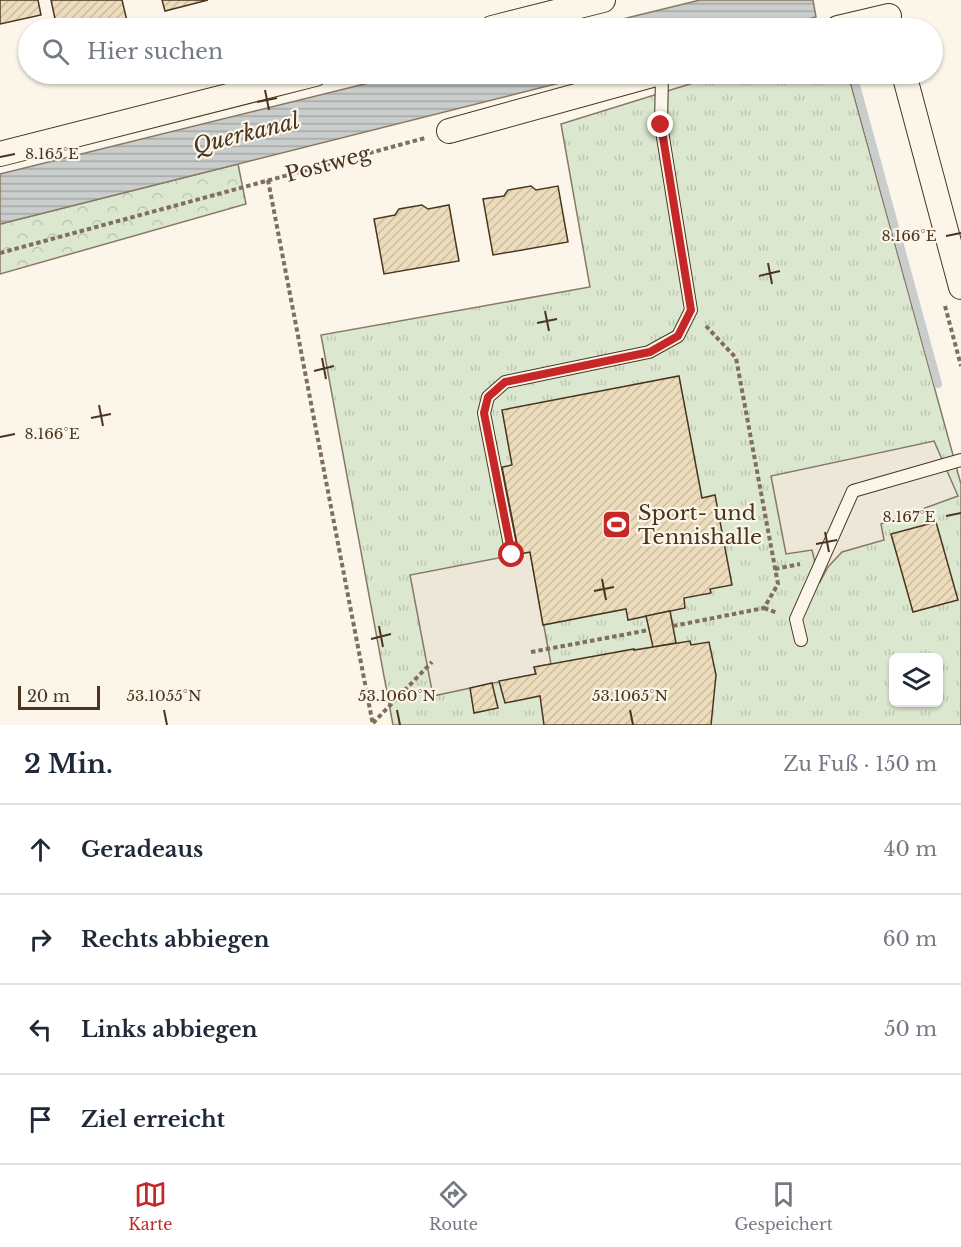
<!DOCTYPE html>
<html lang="de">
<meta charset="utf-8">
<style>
body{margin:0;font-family:"Libre Baskerville",serif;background:#f2f2f3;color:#1f2937}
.controls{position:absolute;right:18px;bottom:18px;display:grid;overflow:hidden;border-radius:9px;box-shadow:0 2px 4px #0004}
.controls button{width:54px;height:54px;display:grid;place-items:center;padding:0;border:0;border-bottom:2px solid #e0e1e3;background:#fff;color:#1f2937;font:30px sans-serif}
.scale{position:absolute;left:18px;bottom:15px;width:82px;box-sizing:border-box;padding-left:6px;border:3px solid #4a3520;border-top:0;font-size:16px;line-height:21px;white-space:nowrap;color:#4a3520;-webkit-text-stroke:4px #fbf6e9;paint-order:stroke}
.stop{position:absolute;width:18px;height:18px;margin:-14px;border:4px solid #c62828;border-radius:50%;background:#fff}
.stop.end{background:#c62828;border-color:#fff;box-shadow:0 2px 6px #0008}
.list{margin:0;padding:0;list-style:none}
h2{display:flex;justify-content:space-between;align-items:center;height:78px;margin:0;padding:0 24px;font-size:26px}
h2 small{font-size:20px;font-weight:400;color:#747a83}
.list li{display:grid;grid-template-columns:39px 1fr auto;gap:18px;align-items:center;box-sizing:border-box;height:90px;padding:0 24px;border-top:2px solid #e0e1e3}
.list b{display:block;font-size:22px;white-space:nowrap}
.list em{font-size:20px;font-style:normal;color:#747a83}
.icon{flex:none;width:33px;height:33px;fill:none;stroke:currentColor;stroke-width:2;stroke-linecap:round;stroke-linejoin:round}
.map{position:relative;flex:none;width:961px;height:725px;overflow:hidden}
.search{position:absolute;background:#fff;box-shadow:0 2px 4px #0004;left:18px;right:18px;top:18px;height:66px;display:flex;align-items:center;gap:15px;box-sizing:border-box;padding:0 21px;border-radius:33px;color:#747a83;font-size:22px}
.sheet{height:438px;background:#fff}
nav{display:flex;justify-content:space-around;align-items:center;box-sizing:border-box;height:84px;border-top:2px solid #e0e1e3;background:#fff;font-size:16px;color:#747a83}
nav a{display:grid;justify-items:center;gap:3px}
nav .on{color:#c62828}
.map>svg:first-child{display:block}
.forest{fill:url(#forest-crowns);stroke:#887966;stroke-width:1.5}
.park{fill:url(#park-tufts);stroke:#887966;stroke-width:1.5;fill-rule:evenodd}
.parking{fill:#ede7d9;stroke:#887966;stroke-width:1.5}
.water{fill:url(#water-rules);stroke:#887966;stroke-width:1.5}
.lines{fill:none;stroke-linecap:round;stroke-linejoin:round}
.stream{stroke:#c9cecd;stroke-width:8}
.building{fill:url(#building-hatch);stroke:#4a3520;stroke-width:1.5}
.service-casing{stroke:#4a3520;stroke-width:14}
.minor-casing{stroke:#4a3520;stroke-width:26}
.path{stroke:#7f6f5c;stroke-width:4;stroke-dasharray:4.5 3;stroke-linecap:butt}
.service{stroke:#fbf6e9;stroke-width:12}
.minor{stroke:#fbf6e9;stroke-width:24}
.route{stroke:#c62828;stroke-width:8}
.ticks{fill:none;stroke:#4a3520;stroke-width:2}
.labels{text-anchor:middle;stroke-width:4.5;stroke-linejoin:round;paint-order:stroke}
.street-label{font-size:21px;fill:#4a3520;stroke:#fbf6e9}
.poi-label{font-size:21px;fill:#4a3520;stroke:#fbf6e9;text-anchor:start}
.water-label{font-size:22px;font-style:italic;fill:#4a3520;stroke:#fbf6e9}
.ticks-label{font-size:15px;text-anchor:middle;fill:#4a3520;stroke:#fbf6e9;stroke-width:4.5;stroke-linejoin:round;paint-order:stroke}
</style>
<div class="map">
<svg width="961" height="725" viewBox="0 0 961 725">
<defs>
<pattern id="forest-crowns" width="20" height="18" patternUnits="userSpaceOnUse" patternTransform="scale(1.5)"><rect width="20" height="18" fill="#dce7d0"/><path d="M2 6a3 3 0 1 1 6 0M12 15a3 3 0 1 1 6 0" fill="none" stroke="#bec7b2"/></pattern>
<pattern id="park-tufts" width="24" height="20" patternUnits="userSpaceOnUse" patternTransform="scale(1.5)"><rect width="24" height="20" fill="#dce7d0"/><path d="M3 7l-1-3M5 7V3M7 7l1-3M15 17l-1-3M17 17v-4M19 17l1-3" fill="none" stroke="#bec7b2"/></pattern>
<pattern id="water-rules" width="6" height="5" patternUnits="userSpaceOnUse" patternTransform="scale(1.5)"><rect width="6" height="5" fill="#c9cecd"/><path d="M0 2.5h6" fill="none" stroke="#a5a8a6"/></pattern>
<pattern id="building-hatch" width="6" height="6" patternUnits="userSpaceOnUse" patternTransform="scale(1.5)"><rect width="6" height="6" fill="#ecdcbc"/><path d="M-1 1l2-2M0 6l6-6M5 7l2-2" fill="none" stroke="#ccbda1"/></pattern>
</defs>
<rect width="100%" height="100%" fill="#fbf6e9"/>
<polygon class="forest" points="238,164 246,204 0,274 0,224"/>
<path class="park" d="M722 74H848L961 484V725H393L321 335 590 287 561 124ZM894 658H938V702H894Z"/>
<g class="parking">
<polygon points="934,441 958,496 881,524 884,540 842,552 828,567 820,582 812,550 786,554 771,476"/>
<polygon points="530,552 551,664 534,667 536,674 433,696 410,575"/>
</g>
<g class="water">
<polygon points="700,0 813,0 816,17 772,28 586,28"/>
<polygon points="405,74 595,74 0,224 0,174"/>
</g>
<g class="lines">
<polyline class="stream" points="853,74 938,384"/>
</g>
<g class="building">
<polygon points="0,0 38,0 41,15 0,24"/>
<polygon points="51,0 122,0 127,21 95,28 57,28"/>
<polygon points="162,0 208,0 165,11"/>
<polygon points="531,186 536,190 558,186 568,242 493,255 483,199 504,196 508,190"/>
<polygon points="422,205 428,209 449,205 459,261 384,274 374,219 395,215 399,209"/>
<polygon points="679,376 702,498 715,495 732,585 710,589 711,593 684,598 685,608 628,620 626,609 543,625 530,552 519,554 502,467 512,465 502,410"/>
<polygon points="936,522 958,600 913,612 891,534"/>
<polygon points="670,611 676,643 653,647 646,616"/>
<polygon points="690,641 691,645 709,642 716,675 711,725 544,725 540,696 505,703 499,681 536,674 534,667 634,649 634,650"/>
<polygon points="492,683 498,708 474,713 470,688"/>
</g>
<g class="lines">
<defs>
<g id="service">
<polyline points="512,556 484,413 488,397 505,382 649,352 678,336 691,310 661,125 662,74"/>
<polyline points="801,640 796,619 853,491 961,460"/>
</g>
<g id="minor">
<polyline points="492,28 603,0"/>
<polyline points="838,28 889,16"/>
<polyline points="904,74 961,287"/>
<polyline points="449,131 656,74"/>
<polyline points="0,154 315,74"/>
</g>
</defs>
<use href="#service" class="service-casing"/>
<use href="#minor" class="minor-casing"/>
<g class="path">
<polyline points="268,180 373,725"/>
<polyline points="0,253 425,138"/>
<polyline points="945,306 961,366"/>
<polyline points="775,569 800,564"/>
<polyline points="764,608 778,613"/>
<polyline points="673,626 764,608 778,584 736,358 706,326"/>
<polyline points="531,652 649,630"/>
<polyline points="373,723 432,662"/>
</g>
<use href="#service" class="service"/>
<use href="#minor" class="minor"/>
</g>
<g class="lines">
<polyline class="route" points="512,555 484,413 488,397 505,382 650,352 678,336 691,310 661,125"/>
</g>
<path class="ticks" d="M265 90 269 110M257 102 277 98M0 157 15 154M946 236 961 233M768 263 772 284M759 276 780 271M545 311 549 331M537 323 557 319M322 358 326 379M314 371 334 366M99 405 103 426M91 418 111 414M0 437 15 434M946 516 961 513M825 532 829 552M816 544 837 540M602 579 606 600M594 591 614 587M379 626 383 647M371 639 391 634M164 710 167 725M397 710 400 725M630 710 633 725"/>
<defs>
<symbol id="stadium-square" viewBox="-11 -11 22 22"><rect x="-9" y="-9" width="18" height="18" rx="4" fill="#c62828" stroke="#fbf6e9"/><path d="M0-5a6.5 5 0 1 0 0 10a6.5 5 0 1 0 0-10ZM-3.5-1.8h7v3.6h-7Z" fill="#fff"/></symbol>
</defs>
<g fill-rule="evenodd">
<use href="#stadium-square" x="600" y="508" width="33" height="33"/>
</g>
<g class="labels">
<g class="street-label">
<text transform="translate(328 164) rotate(-15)" y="7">Postweg</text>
</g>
<g class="poi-label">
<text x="638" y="520">Sport- und<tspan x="638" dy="24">Tennishalle</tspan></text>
</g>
<g class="water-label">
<text transform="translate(246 133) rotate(-14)" y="8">Querkanal</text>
</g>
</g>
<g class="ticks-label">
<text x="52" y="159">8.165°E</text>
<text x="909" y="241">8.166°E</text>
<text x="52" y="439">8.166°E</text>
<text x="909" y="522">8.167°E</text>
<text x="164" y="701">53.1055°N</text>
<text x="397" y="701">53.1060°N</text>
<text x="630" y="701">53.1065°N</text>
</g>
</svg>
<div class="controls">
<button><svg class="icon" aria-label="layers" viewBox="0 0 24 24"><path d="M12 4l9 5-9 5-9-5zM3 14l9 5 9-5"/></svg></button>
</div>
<div class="scale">20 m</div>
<div class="stop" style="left:512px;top:555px"></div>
<div class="stop end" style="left:661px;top:125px"></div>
<div class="search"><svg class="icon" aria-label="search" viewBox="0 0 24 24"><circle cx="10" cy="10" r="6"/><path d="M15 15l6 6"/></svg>Hier suchen</div>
</div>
<section class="sheet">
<h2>2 Min.<small>Zu Fuß · 150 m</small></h2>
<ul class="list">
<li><svg class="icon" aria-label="ahead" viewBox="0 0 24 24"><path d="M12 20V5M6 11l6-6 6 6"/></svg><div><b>Geradeaus</b></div><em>40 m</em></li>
<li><svg class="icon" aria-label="right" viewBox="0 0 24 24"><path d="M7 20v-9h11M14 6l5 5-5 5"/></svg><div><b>Rechts abbiegen</b></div><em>60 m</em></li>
<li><svg class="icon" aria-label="left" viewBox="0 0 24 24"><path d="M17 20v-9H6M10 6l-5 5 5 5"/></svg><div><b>Links abbiegen</b></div><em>50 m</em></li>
<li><svg class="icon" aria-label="arrive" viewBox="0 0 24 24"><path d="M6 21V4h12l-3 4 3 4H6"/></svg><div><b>Ziel erreicht</b></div></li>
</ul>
</section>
<nav>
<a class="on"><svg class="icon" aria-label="map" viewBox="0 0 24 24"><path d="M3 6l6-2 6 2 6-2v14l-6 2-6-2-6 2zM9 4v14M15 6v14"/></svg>Karte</a>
<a><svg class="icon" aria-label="directions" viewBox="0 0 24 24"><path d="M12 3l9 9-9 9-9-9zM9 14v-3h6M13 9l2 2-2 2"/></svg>Route</a>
<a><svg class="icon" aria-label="saved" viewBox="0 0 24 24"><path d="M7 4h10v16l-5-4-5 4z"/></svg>Gespeichert</a>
</nav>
